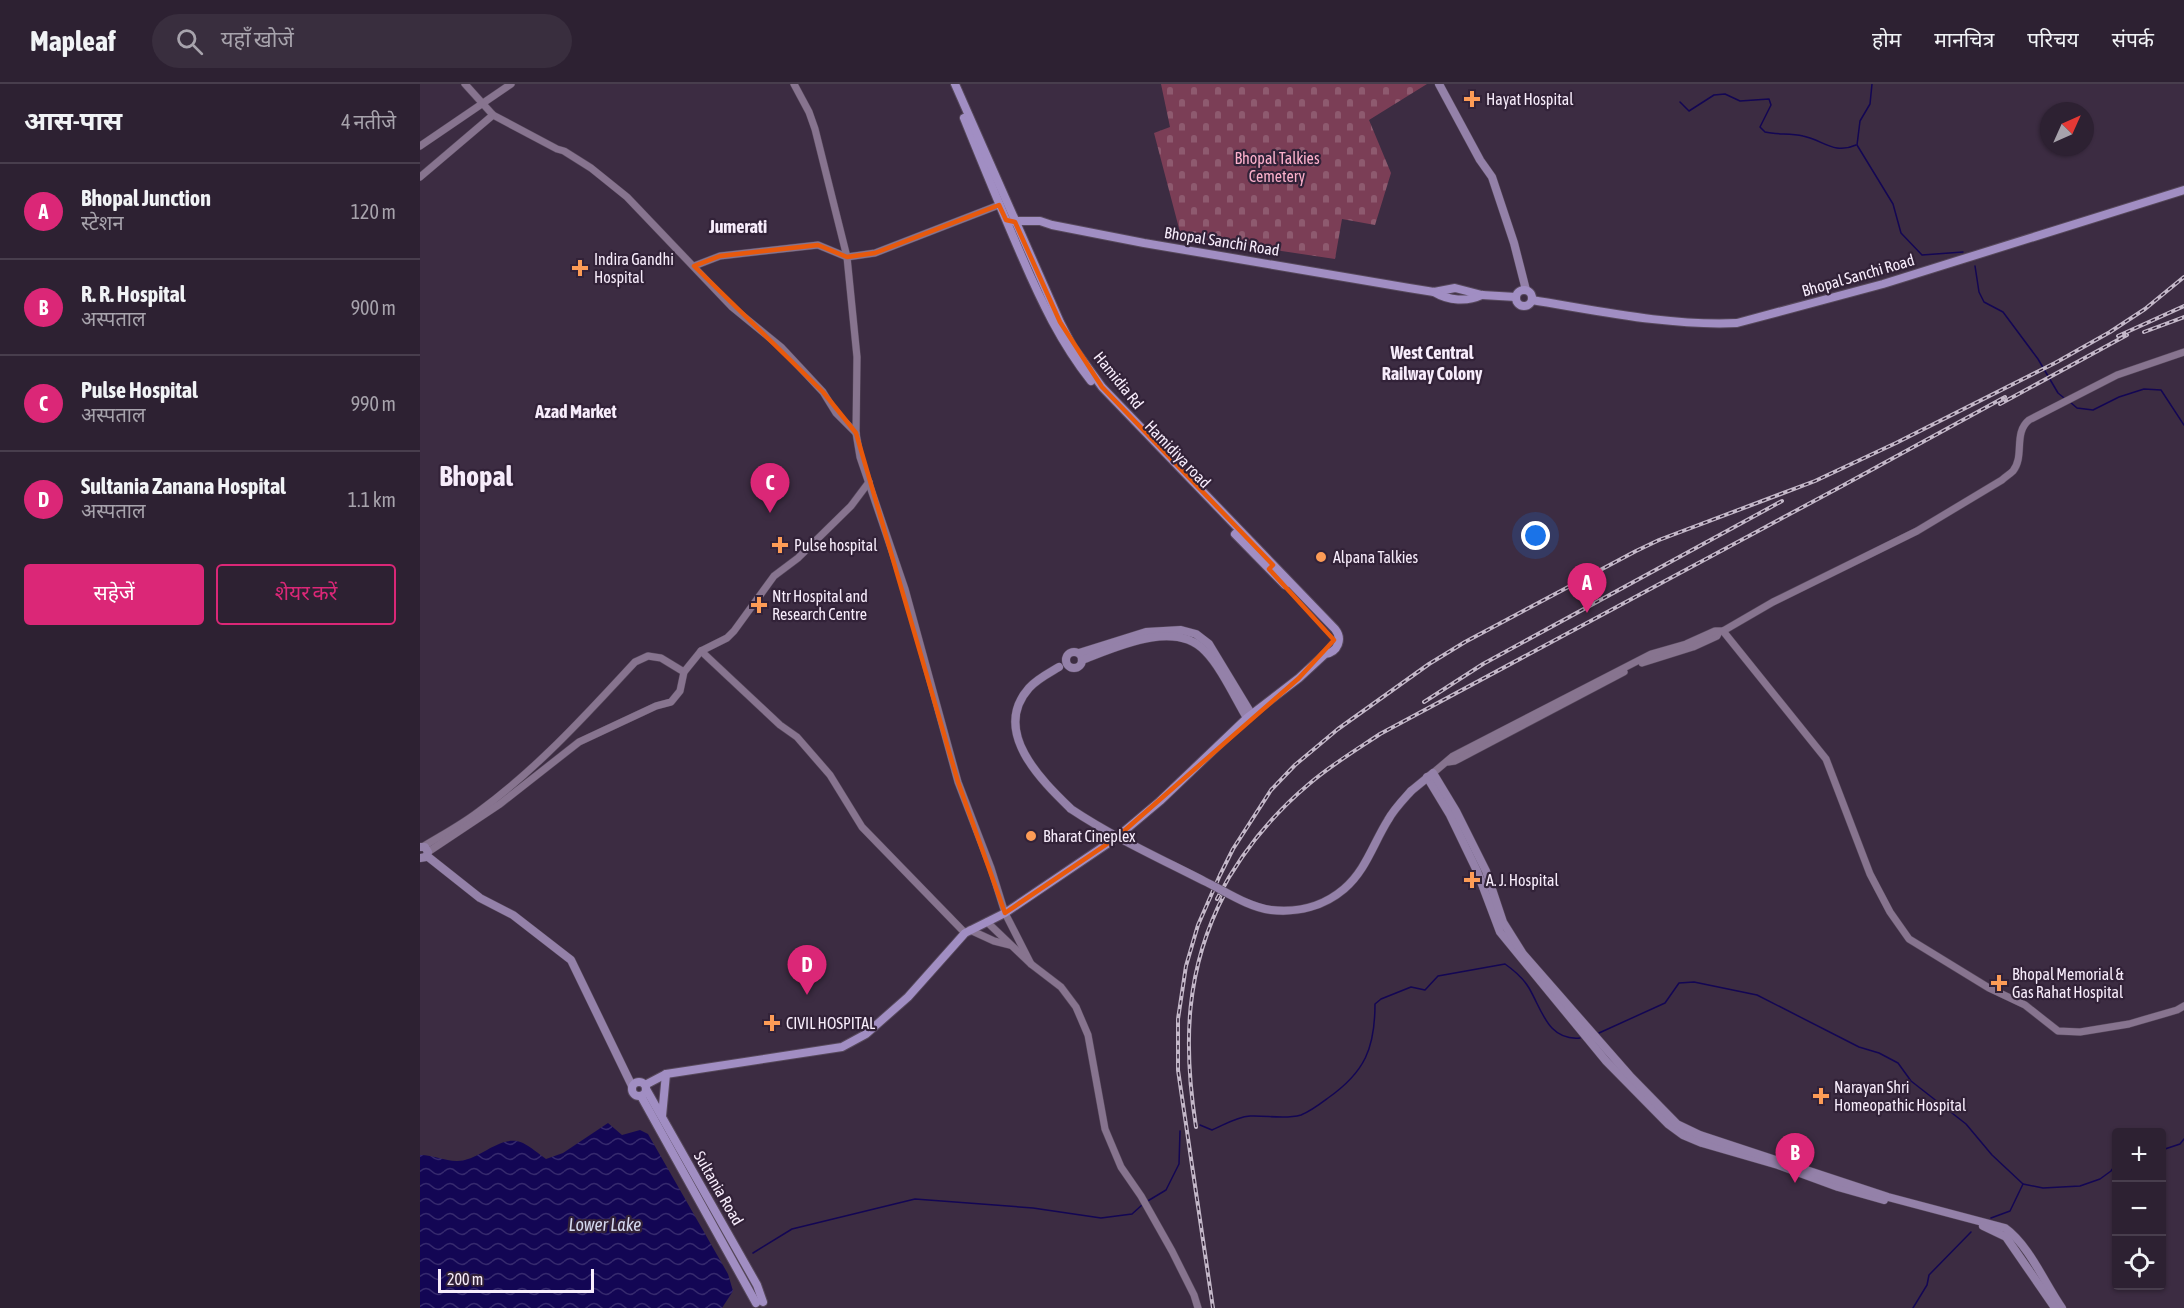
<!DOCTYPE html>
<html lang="hi">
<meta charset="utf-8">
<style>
body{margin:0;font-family:"Asap Condensed","Noto Sans Devanagari",sans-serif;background:#392e3e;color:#f1f3f6}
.controls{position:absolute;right:18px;bottom:18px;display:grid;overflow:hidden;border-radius:6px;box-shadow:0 2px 4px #0004}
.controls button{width:54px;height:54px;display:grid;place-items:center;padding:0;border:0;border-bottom:2px solid #483e4d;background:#2d2132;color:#f1f3f6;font:30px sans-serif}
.compass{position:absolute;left:1620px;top:18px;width:54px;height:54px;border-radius:50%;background:#2d2132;box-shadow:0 2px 4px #0004;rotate:45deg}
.scale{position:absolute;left:18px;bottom:15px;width:156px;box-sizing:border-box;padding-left:6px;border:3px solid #f7ecfb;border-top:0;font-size:16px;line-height:21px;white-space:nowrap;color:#f7ecfb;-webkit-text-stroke:4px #322238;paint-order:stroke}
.you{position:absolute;left:1116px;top:452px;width:21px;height:21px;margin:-15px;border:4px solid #fff;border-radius:50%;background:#1a73e8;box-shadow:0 0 0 9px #1a73e833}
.badge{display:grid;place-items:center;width:39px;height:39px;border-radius:50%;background:#db2777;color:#fff;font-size:20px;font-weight:700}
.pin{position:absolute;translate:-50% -50px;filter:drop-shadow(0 2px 3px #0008)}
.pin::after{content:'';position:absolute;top:32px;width:21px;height:18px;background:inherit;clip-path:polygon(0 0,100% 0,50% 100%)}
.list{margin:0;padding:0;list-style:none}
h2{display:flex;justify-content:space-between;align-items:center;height:78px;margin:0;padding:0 24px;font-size:26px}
h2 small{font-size:20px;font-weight:400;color:#a7a3ac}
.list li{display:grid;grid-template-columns:39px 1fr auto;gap:18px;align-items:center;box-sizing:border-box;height:96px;padding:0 24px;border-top:2px solid #483e4d}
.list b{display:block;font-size:22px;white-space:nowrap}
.list p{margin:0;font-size:20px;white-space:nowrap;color:#a7a3ac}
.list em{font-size:20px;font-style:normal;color:#a7a3ac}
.actions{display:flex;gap:12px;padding:18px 24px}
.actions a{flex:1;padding:14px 0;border:2px solid #db2777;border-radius:6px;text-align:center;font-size:21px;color:#db2777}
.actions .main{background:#db2777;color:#fff}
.icon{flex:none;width:33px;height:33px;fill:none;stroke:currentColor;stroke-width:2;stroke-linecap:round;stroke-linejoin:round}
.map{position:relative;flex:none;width:1764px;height:1224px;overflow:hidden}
header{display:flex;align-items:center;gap:36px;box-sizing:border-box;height:84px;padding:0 30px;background:#2d2132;border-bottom:2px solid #483e4d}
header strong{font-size:28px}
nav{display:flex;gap:33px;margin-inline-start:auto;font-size:21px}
.search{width:420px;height:54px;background:#392e3e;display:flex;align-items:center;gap:15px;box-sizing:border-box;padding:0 21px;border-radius:33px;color:#a7a3ac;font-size:22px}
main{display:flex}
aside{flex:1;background:#2d2132}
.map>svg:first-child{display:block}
.cemetery{fill:url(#cemetery-stones)}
.water{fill:url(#water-waves)}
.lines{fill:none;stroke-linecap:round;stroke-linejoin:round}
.stream{stroke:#130654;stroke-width:1.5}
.tertiary-casing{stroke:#56485b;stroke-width:8}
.secondary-casing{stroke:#56485b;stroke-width:9}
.primary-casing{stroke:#56485b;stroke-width:10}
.tertiary{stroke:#87748f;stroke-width:7}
.secondary{stroke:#9481a9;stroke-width:8}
.primary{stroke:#a18ec3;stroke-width:8}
.rail-casing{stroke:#c4b8c9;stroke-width:4}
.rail{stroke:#322238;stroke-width:1.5;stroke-dasharray:4.5;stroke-linecap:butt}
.secondary-bridge-casing{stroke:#56485b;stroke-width:9;stroke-linecap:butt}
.secondary-bridge{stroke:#9481a9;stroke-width:8}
.marked{fill:none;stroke:#e8590c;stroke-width:4.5;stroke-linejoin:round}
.poi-dot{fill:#fd9c56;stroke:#322238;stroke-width:2}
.labels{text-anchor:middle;stroke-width:4.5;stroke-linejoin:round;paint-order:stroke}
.poi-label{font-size:16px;fill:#f7ecfb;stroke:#322238;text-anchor:start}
.park-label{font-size:16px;fill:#fcb1cc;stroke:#322238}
.street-label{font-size:16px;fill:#f7ecfb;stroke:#322238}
.neighbourhood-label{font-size:18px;font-weight:bold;fill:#f7ecfb;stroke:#322238}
.water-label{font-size:18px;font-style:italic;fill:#d5d9f0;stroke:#322238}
.town-label{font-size:28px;font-weight:bold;fill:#f7ecfb;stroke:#322238}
</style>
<header>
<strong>Mapleaf</strong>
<div class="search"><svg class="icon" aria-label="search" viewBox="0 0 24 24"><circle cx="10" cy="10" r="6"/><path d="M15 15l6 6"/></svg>यहाँ खोजें</div>
<nav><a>होम</a><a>मानचित्र</a><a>परिचय</a><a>संपर्क</a></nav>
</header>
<main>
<aside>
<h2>आस-पास<small>4 नतीजे</small></h2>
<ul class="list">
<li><span class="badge">A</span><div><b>Bhopal Junction</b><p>स्टेशन</p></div><em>120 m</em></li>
<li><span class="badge">B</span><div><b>R. R. Hospital</b><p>अस्पताल</p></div><em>900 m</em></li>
<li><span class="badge">C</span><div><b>Pulse Hospital</b><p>अस्पताल</p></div><em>990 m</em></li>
<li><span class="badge">D</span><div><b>Sultania Zanana Hospital</b><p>अस्पताल</p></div><em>1.1 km</em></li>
</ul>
<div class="actions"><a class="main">सहेजें</a><a>शेयर करें</a></div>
</aside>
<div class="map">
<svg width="1764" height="1224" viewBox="0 0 1764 1224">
<defs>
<pattern id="cemetery-stones" width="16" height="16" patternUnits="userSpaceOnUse" patternTransform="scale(1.5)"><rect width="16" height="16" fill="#7b3e56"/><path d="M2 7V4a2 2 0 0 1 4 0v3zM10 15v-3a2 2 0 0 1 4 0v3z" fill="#8e5a6f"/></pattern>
<pattern id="water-waves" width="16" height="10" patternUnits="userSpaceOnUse" patternTransform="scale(1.5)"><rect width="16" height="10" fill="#130654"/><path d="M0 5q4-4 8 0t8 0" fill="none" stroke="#362a6e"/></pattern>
</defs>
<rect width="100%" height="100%" fill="#3c2c42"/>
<polygon class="cemetery" points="741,0 1007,0 949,36 971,89 955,141 922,135 915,175 761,152 734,49 750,43"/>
<path class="water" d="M188 1039 202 1051 220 1046 228 1050 308 1190 313 1207 302 1224H0V1071C14 1071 24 1077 37 1077 60 1077 80 1049 103 1059 111 1063 119 1070 126 1075L143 1069Z"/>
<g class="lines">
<g class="stream">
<polyline points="1452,0 1450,20 1440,37 1437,61 1473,120 1481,149 1502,171 1543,168"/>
<path d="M1260 18 1269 27 1294 11 1305 10 1320 17 1349 15 1351 21 1340 43 1345 48C1357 51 1370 49 1383 52 1403 56 1414 71 1436 61"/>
<polyline points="1555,182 1559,208 1564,218 1583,228 1618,275 1638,309 1644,314"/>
<polyline points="1650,318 1657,324 1673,326 1699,313 1724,305 1741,306 1764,341"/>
<polyline points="1179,949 1245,919 1259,899 1274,898 1337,911 1439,963 1459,969 1478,979 1491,997 1546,1040 1572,1071 1603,1100 1623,1104 1660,1102 1680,1095 1691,1087 1696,1080"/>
<path d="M780 1041 792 1046C804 1041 816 1033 830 1032 847 1031 864 1036 881 1031 891 1027 900 1020 908 1014 945 988 955 964 955 920L961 915 991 903 1005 906 1018 892 1085 880C1095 887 1103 894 1109 904 1122 926 1128 957 1160 954"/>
<polyline points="1742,1066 1760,1060 1764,1055"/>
<polyline points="726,1118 746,1106 759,1080 760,1047"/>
<polyline points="1571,1134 1590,1127 1603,1100"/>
<polyline points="333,1169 372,1145 495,1115 613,1124 681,1134 712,1130 722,1121"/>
<polyline points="1493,1224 1507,1201 1509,1191 1551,1148"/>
</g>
<defs>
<g id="tertiary">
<polyline points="45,0 73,31 137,65 144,67 171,84 207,113 312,223 361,263 403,308 416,329 436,349"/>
<polyline points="374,0 389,28 395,45 427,173 437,273 436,349 440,373 485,505 538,698 571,784 585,829 611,880"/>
<polyline points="0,62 91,0"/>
<polyline points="0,93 73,31"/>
<polyline points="274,182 300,172 398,161 427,173 455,169 579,121"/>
<path d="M1303 547 1353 518 1497 447 1582 396C1585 393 1590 390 1593 387 1605 372 1593 349 1609 336L1697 291 1764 268"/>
<polyline points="281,567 360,641 377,653 410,691 442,743 545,849"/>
<polyline points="1222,579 1273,563 1297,552 1299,548"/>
<polyline points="1028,678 1035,677 1204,588"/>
<polyline points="1013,689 1033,672 1231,570 1266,560 1295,547 1303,547 1406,675 1450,790 1470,828 1489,855 1569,904 1605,921 1638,947 1660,948 1709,940 1757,926 1764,922"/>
<path d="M4 762C22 751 41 741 58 728 117 685 166 631 215 578L228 572 241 574 264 588"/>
<polyline points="8,768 80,720 159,658 236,622 251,618 260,607 264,588 281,567 307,554 314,547 354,492 378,474 431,422 449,398"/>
<polyline points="567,838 611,880 641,903 656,923 668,951 685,1045 701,1083 721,1112 752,1167 774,1211 778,1224"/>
<polyline points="550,846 574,857 590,861"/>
</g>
<g id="secondary">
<polyline points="1019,0 1060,76 1072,93 1094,159 1106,206"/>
<circle cx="654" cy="576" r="8"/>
<polyline points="659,569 726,548 761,546 776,550 789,560 832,631"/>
<path d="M662 576C696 563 755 535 785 567 801 583 815 614 827 634"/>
<path d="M639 583C629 589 617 595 609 604 571 647 621 696 651 725"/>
<polyline points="1007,693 1030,731 1057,787 1080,848 1186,977 1248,1040 1263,1051 1282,1059 1358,1081 1418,1103 1464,1116"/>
<path d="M991 707 1013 689 1036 727 1066 787 1083 838 1103 870 1210 992 1257 1040 1280 1051 1468 1113 1585 1144C1609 1161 1625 1200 1642 1224"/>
<polyline points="0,763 5,763 8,768 6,773 0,774"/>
<polyline points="7,772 60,814 93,831 151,876 212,1002"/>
<polyline points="1563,1142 1586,1153 1635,1224"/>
</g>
<g id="primary">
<path d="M544 34C563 81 582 127 602 173 621 217 641 259 671 297"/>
<polyline points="592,137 620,137 632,141 724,159 989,204 1014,208 1035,204 1062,211 1096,213"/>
<circle cx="1104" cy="214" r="8"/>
<path d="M1014 208C1029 217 1047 218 1062 211"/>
<path d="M1112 216C1180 227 1248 242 1317 239L1463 200 1764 106"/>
<polyline points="815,450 865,501"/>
<circle cx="219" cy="1005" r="7"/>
<path d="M225 1001 246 990 422 963 446 950 488 913 545 849 585 829 696 754 740 717 827 634 879 594 905 570C918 568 923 555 915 545L682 303 653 263 640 238 535 0"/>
<polyline points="226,1005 337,1201 343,1218"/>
<polyline points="221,1012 336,1219"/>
<polyline points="242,1032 246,990"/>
</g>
</defs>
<use href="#tertiary" class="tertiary-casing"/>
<use href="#secondary" class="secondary-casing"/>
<use href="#primary" class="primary-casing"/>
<use href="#tertiary" class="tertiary"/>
<use href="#secondary" class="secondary"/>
<use href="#primary" class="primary"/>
<defs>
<g id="rail">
<polyline points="1724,248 1764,233"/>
<polyline points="1698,252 1764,222"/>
<polyline points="1580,320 1707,251"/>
<polyline points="1004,618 1063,580 1362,417"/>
<path d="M797 815C819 772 851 732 889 700 911 681 936 666 960 650L1422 402 1585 313"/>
<path d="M776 1043C763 960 765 885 805 809"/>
<polyline points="793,1224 758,986 758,935 766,882 778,841 800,791 813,765 851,706 875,681 918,645 1009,580 1045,558 1216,467 1239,456 1395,397 1476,359 1635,279 1690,248 1725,225 1764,193"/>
</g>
</defs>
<use href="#rail" class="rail-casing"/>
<use href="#rail" class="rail"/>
<defs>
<path id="secondary-bridge" d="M651 725C693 753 739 774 784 797 805 807 828 823 851 826 878 829 904 822 924 805 946 786 953 760 968 736 974 725 983 716 991 707"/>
</defs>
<use href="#secondary-bridge" class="secondary-bridge-casing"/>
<use href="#secondary-bridge" class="secondary-bridge"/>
</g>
<path class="marked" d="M579 121 586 136 595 138 640 238 682 303 853 481 849 485 914 556 879 594 696 754 585 829 538 698 436 349 403 308 274 182 300 172 398 161 427 173 455 169Z"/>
<g class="poi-dot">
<path d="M1049 6h6v6h6v6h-6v6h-6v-6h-6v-6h6z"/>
<path d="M157 175h6v6h6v6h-6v6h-6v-6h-6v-6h6z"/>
<path d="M357 452h6v6h6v6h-6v6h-6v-6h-6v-6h6z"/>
<circle cx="901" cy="473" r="6"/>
<path d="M336 512h6v6h6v6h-6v6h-6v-6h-6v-6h6z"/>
<circle cx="611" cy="752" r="6"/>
<path d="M1049 787h6v6h6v6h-6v6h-6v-6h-6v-6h6z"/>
<path d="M1576 890h6v6h6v6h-6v6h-6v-6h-6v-6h6z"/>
<path d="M349 930h6v6h6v6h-6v6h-6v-6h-6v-6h6z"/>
<path d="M1398 1003h6v6h6v6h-6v6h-6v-6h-6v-6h6z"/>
</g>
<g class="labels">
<g class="poi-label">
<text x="1066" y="21">Hayat Hospital</text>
<text x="174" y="181">Indira Gandhi<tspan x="174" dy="18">Hospital</tspan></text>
<text x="374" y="467">Pulse hospital</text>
<text x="913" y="479">Alpana Talkies</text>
<text x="352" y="518">Ntr Hospital and<tspan x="352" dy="18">Research Centre</tspan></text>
<text x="623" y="758">Bharat Cineplex</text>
<text x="1066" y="802">A. J. Hospital</text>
<text x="1592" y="896">Bhopal Memorial &amp;<tspan x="1592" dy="18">Gas Rahat Hospital</tspan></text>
<text x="366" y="945">CIVIL HOSPITAL</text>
<text x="1414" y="1009">Narayan Shri<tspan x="1414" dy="18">Homeopathic Hospital</tspan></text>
</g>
<g class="park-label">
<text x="857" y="80">Bhopal Talkies<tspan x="857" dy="18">Cemetery</tspan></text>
</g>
<g class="street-label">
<text transform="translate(802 157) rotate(9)" y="6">Bhopal Sanchi Road</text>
<text transform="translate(1438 191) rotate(-16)" y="6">Bhopal Sanchi Road</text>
<text transform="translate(699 296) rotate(51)" y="6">Hamidia Rd</text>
<text transform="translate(758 370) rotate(46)" y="6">Hamidiya road</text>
<text transform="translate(299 1104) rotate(60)" y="6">Sultania Road</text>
</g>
<g class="neighbourhood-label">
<text x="318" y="149">Jumerati</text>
<text x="1012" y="275">West Central<tspan x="1012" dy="21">Railway Colony</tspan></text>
<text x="156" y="334">Azad Market</text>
</g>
<g class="water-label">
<text x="185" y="1147">Lower Lake</text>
</g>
<g class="town-label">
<text x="56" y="402">Bhopal</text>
</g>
</g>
</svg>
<div class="controls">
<button>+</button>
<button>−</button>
<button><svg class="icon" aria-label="locate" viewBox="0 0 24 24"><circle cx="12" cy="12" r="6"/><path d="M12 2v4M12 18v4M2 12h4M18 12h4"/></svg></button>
</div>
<svg class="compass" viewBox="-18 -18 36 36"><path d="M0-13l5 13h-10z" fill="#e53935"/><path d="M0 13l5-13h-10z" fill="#a7a3ac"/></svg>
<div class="scale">200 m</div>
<div class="you"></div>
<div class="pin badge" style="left:1167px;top:529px">A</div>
<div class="pin badge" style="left:1375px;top:1099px">B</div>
<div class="pin badge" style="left:350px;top:429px">C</div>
<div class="pin badge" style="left:387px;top:911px">D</div>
</div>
</main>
